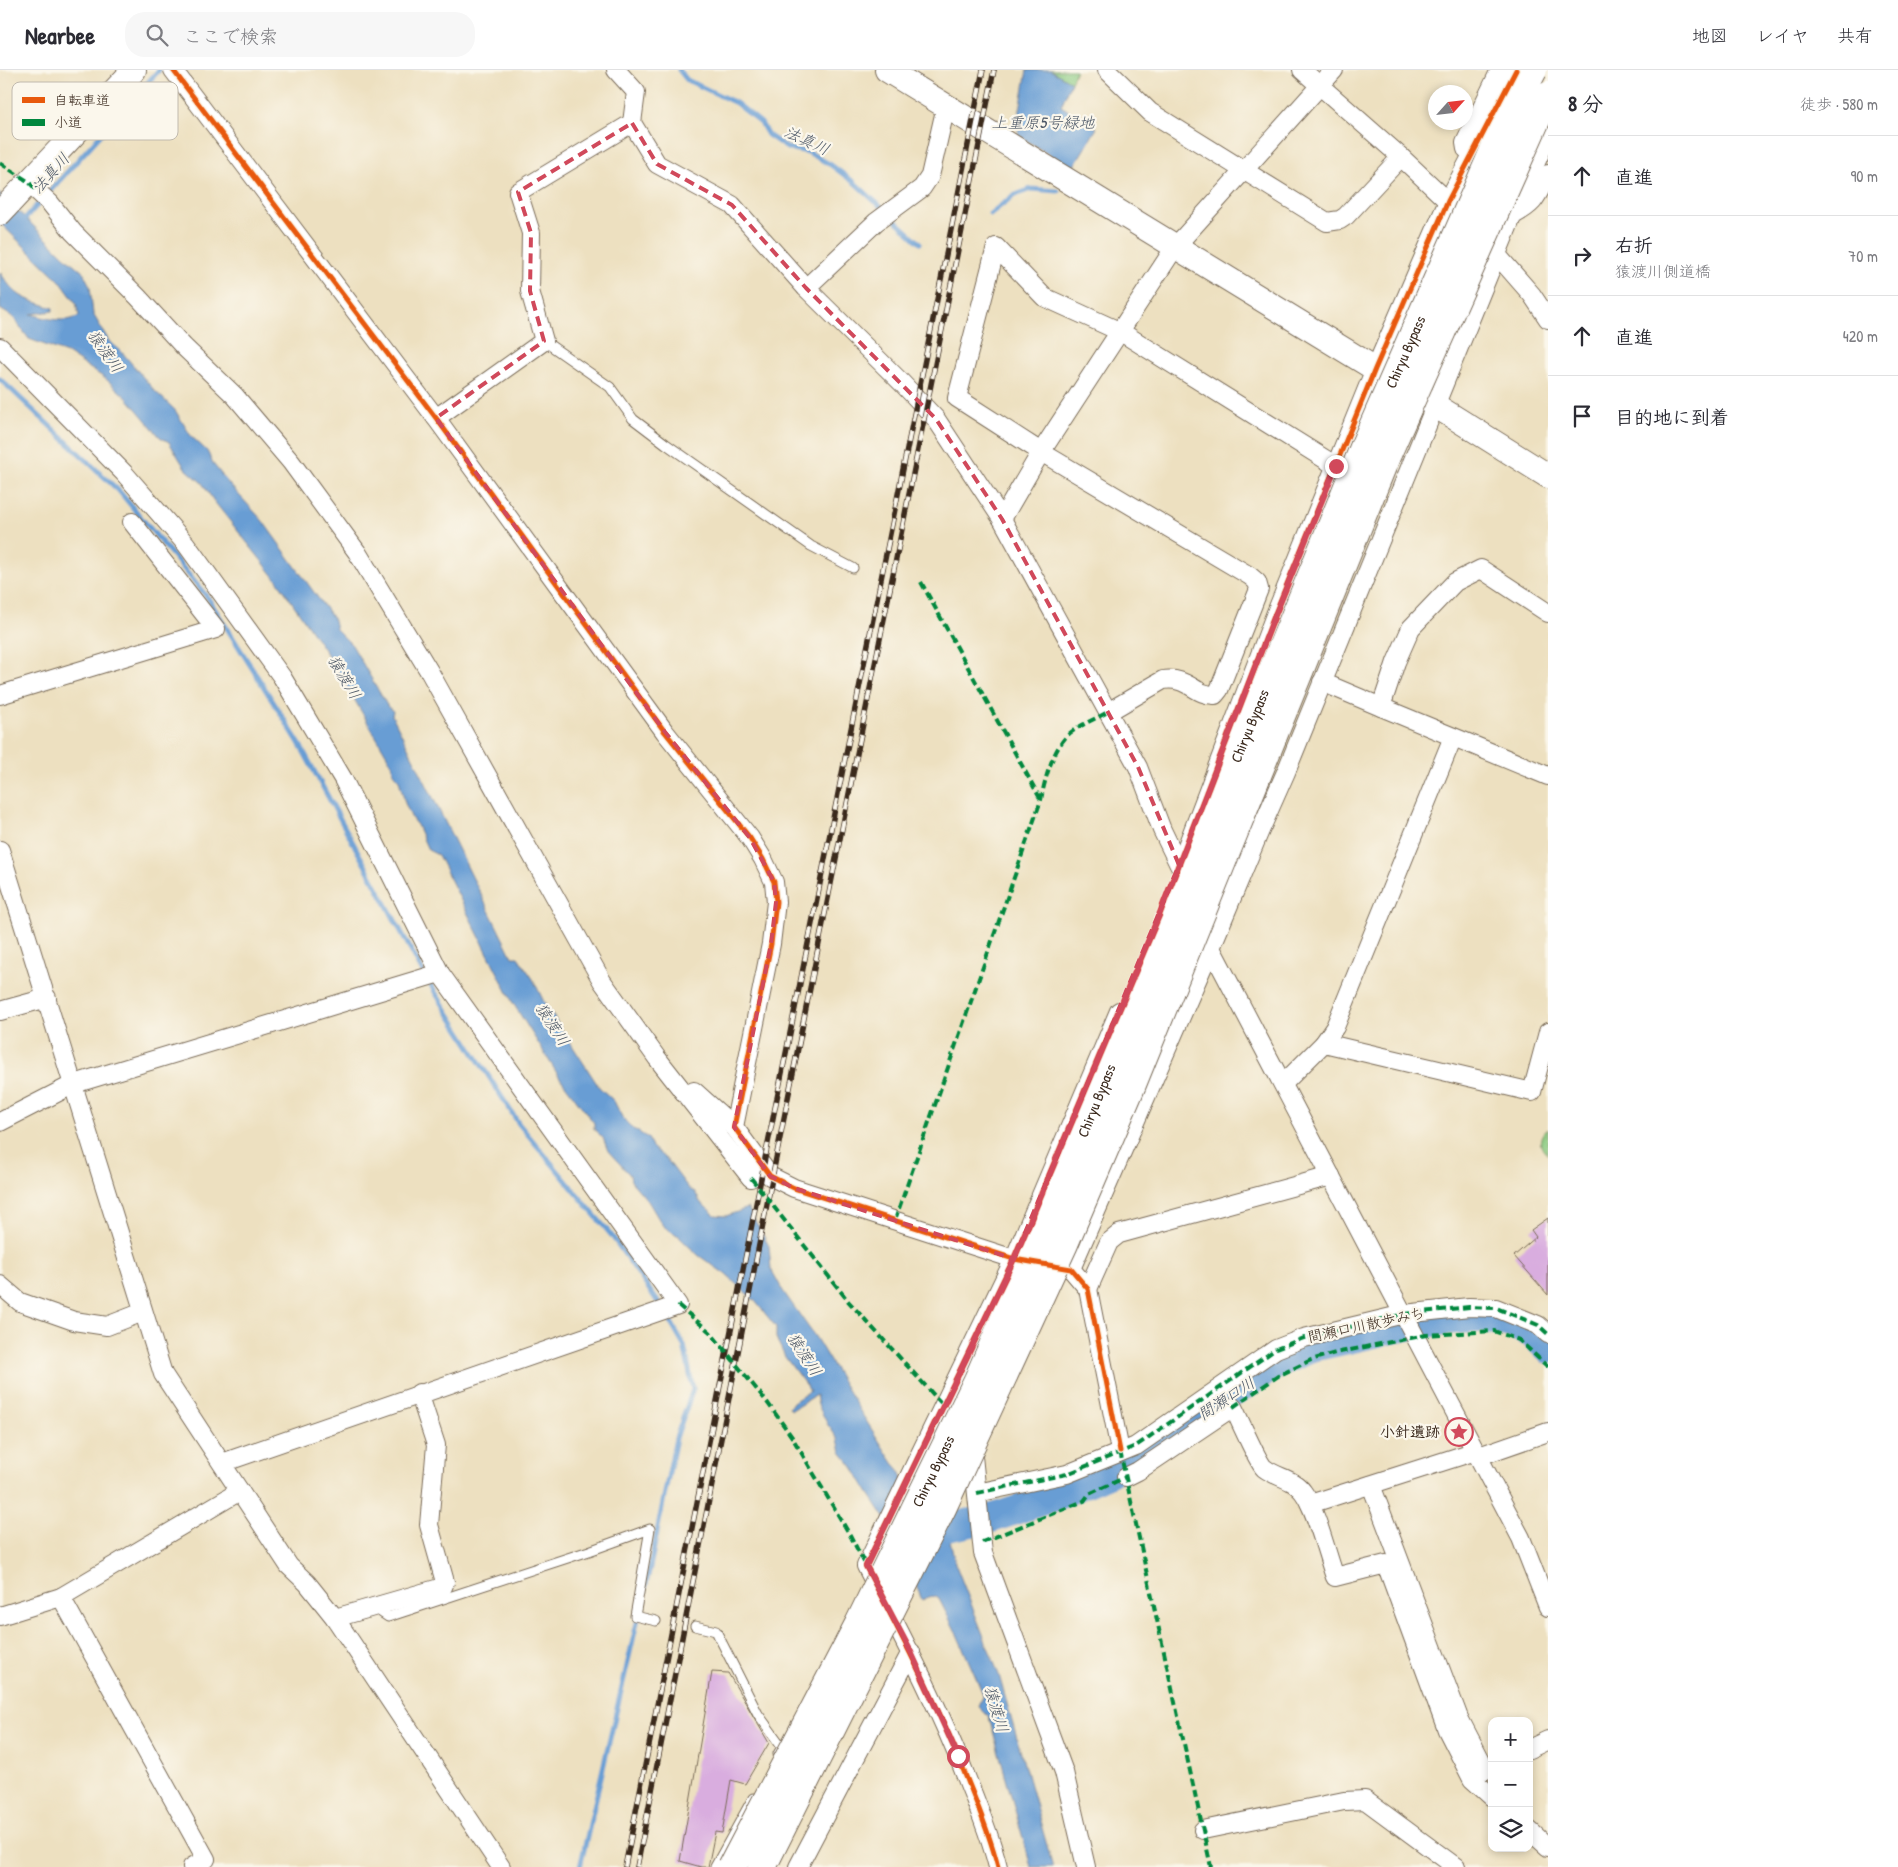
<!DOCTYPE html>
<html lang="ja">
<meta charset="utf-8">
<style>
body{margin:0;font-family:"Patrick Hand","Klee One",sans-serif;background:#f7f7f7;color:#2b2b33}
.controls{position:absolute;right:15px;bottom:15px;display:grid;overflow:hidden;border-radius:10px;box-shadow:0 2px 8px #0003}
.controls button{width:45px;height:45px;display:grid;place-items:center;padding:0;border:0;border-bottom:1px solid #e1e1e2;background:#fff;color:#2b2b33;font:25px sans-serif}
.compass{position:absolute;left:1428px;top:15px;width:45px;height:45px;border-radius:50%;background:#fff;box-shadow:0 2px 8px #0003;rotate:63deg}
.stop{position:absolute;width:15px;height:15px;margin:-11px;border:4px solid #d1495b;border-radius:50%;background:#fff}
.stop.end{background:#d1495b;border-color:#fff;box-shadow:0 1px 5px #0008}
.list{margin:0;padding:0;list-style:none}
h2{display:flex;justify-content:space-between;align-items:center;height:65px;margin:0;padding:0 20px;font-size:21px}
h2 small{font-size:16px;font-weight:400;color:#7c7c81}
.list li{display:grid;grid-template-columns:32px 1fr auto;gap:15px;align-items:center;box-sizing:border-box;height:80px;padding:0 20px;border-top:1px solid #e1e1e2}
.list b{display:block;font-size:19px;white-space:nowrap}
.list p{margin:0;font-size:16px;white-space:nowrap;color:#7c7c81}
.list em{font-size:16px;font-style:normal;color:#7c7c81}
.icon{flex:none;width:28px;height:28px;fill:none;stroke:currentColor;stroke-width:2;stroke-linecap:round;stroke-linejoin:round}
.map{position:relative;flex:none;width:1548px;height:1797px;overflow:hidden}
header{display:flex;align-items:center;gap:30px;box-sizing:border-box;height:70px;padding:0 25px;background:#fff;border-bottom:1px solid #e1e1e2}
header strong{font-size:24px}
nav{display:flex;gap:28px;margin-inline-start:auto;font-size:18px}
.search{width:350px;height:45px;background:#f7f7f7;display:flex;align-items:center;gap:12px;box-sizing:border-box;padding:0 18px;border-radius:20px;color:#7c7c81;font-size:19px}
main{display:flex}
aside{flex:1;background:#fff}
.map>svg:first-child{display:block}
.green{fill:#8bcb82;stroke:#637a50}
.water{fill:#689dd4;stroke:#526479}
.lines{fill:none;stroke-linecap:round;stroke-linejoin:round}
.stream{stroke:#689dd4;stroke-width:5}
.river{stroke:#689dd4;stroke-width:29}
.building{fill:#d9addf}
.lane-casing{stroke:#796a57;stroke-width:11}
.street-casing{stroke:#796a57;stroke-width:20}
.secondary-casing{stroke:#796a57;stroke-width:26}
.lane{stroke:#fff;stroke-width:9}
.street{stroke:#fff;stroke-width:18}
.secondary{stroke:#fff;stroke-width:24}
.rail-casing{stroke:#3b2a1e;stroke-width:5.5}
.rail{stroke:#fbf7ec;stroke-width:4;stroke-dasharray:11;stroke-linecap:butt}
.highway-bridge-casing{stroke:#796a57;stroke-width:30;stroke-linecap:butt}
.highway-bridge{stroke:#fff;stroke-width:28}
.quiet{stroke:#00873e;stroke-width:4;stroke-dasharray:8 4;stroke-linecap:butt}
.cycleway-casing{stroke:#fbf7ec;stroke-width:8}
.cycleway{stroke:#e8590c;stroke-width:5}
.route{stroke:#d1495b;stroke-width:6}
.marked{fill:none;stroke:#d1495b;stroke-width:4;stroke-dasharray:10 6;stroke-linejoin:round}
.labels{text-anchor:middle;stroke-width:4.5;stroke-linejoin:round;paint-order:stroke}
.street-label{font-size:15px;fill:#3b2a1e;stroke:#fbf7ec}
.poi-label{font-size:15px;font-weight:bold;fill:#3b2a1e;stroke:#fbf7ec;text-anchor:end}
.water-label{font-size:16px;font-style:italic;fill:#4d5867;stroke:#fbf7ec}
.key{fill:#fbf7ec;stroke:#c1baae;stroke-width:1}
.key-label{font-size:14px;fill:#3b2a1e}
</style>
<header>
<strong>Nearbee</strong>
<div class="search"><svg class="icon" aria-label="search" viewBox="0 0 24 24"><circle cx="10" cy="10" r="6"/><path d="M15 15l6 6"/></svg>ここで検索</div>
<nav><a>地図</a><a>レイヤ</a><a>共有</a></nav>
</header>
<main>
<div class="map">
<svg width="1548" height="1797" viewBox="0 0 1548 1797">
<rect width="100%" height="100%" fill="#fbf7ec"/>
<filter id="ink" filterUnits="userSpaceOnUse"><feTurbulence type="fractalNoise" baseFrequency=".02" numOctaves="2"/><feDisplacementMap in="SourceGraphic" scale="10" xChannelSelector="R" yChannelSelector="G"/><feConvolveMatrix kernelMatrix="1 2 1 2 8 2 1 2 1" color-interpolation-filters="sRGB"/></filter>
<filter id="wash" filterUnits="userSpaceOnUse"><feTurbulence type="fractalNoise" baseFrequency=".0096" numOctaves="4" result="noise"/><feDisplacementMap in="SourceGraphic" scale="20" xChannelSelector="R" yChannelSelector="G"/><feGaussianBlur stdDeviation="1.12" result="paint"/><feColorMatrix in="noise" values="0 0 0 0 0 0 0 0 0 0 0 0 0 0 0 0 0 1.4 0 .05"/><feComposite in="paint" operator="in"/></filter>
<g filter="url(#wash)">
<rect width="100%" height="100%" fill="#ede0c0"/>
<g class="green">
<polygon points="1050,0 1076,0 1071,12"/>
<path d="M1548 1058V1085C1538 1077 1538 1066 1548 1058Z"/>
</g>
<g class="water">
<polygon points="1027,0 1050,0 1071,12 1061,36 1097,58 1072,99 1018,65 1019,45"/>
<path d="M0 123 64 186 83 202 90 216 93 244 109 271 121 281 154 320 175 340 191 366 207 381 214 395 229 414 262 450 334 550 336 559 352 575 388 637 393 641 392 645 512 887H518L533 909 544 932 599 1017 614 1031 622 1047 632 1058 648 1068 652 1077 668 1091 689 1119 695 1122 700 1132 715 1145 726 1146 748 1138 769 1176 771 1199 783 1221 816 1268 860 1341 893 1393 900 1401 924 1456 953 1451 955 1459 948 1462 955 1493 999 1605 1053 1797H1031L989 1647 978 1636 983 1624 956 1562 939 1529C933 1524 929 1527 922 1530L893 1460 868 1422 853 1397 841 1382 838 1369 828 1355 818 1335 816 1325 792 1340 789 1338 793 1332 810 1321 785 1287 776 1268V1257L755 1231 725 1204 698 1185 677 1165 663 1156 648 1131 631 1111 630 1105 608 1081 603 1068 594 1059V1053L560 1008 513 933 438 785 428 780 417 755 412 749 405 733 399 710 393 703 392 694 333 593 277 510 213 430 202 413 185 398 169 372 160 367 127 328 106 309 67 283 29 269 13 247 0 239V202C17 229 24 228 53 238V241L31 244C45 248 65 254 79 246L76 233 60 211 0 153Z"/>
</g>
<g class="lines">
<g class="stream">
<polyline points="679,0 687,10 736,33 761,53 768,65 787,78 808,82 831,95 855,113 920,173"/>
<polyline points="990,144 1013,126 1031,119 1058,121"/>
<polyline points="22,152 159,0"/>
<polyline points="0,309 119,421 208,528 299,673 424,904"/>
<polyline points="428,911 519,1054 612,1166 667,1245 684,1275 693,1319 676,1368 650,1497 641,1536"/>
<polyline points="580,1797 639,1544"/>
</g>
<polyline class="river" points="915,1464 993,1448 1054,1427 1107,1404 1279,1293 1314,1277 1399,1258 1450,1250 1482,1248 1509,1253 1534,1265 1548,1279"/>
</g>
<g id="blocks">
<g class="building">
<polygon points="1548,1148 1548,1225 1514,1186 1536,1167 1531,1160"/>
<polygon points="712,1602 728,1603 769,1673 745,1714 731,1710 722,1763 715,1762 708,1797 701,1797 680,1791"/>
</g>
</g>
</g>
<g filter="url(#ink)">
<use href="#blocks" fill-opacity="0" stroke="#796a57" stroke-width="1"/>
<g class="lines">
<defs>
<g id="lane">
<polyline points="544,271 610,317 633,349 666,374 811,476 853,498"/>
<polyline points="373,1537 388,1547 589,1481 650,1459 635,1546 656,1551"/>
<polyline points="695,1556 716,1561 758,1644 782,1677 778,1684"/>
<polyline points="715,1797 753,1728"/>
</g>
<g id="street">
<polyline points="173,0 436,348 665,662 750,768 763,789 774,812 776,832 771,874 734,1057 770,1106 794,1118 1014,1189 1071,1199 1088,1219 1120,1381"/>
<polyline points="616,0 636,22 632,53 657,94 732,135 806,218 902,313 936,349 1002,449 1138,697 1162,760 1179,795 1196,807"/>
<polyline points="1107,0 1150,42 1327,152 1340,150 1346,146 1401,87"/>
<polyline points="1302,0 1401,87 1456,139"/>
<polyline points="1466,79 1465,73 1500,0"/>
<polyline points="37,121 50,133 73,162 138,227 184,277 235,326 291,392 357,482 429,601 602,911 657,988 751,1108"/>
<path d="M1512 146C1536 133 1536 128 1548 104"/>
<polyline points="1490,177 1532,225 1548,249"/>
<polyline points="806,218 876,152 922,118 930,106 946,36"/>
<polyline points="0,277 124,403 186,474 282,607 343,709 440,903 678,1235 222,1393"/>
<polyline points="436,348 544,271 530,221 531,163 518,122 632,53"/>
<polyline points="1002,449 1041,382 1175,177 1334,0"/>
<polyline points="1322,612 1381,637 1396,592 1411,558 1455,512 1481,499 1548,543"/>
<polyline points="0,625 216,559 132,452"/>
<polyline points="1381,637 1548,706"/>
<path d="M1108 642 1163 610C1188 606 1195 626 1215 625L1219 620 1259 519 1257 512 1250 506 1041 382 957 328 996 177 1044 227 1121 262 1336 396"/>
<polyline points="1187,776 1275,545 1375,299 1448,131 1516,0"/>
<polyline points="0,780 163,1304 289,1496 307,1513 335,1548 501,1797"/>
<polyline points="1204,873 1211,878 1521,1468 1548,1537"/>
<polyline points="0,941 47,928"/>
<polyline points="1324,973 1335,957 1453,667"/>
<polyline points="1283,1014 1324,973 1532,1022 1548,962"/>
<polyline points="694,1021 734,1057"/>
<polyline points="0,1052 74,1014 440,903"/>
<polyline points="1071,1199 1211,878 1259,763 1286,702 1521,125 1548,66"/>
<polyline points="0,1215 20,1232 74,1251 107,1256 143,1242"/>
<polyline points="1088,1219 1109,1172 1119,1164 1331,1106"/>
<polyline points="969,1379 973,1386 983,1483 1064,1702 1086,1797"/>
<polyline points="1479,1386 1548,1362"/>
<path d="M1126 1407 1138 1401 1233 1337C1239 1348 1257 1391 1264 1398 1277 1408 1293 1408 1303 1422 1316 1439 1327 1485 1335 1507L1386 1494 1447 1660 1472 1709 1492 1727"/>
<polyline points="1371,1415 1459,1648 1486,1700 1492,1697"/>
<polyline points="977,1423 1067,1404 1136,1376 1276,1279 1304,1268 1404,1244 1469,1237 1496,1238 1538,1255 1548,1264"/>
<polyline points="1310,1434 1476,1381"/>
<polyline points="61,1527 206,1789 192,1797"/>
<polyline points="0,1546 61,1527 240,1421"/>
<polyline points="335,1548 443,1517 445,1512 429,1455 436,1375 419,1323"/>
<polyline points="1529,1679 1548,1670"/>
<polyline points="1203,1760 1344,1731 1365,1730 1456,1797"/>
<polyline points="1529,1760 1548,1777"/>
<polyline points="798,1797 911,1582"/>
<path d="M998 1797C991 1769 980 1741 969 1714 940 1639 903 1568 866 1496L1014 1189 1119 941"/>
</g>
<g id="secondary">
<polyline points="887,0 1436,336 1548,406"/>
<polyline points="0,143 134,0"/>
</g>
</defs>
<use href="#lane" class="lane-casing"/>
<use href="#street" class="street-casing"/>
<use href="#secondary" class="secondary-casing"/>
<use href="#lane" class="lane"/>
<use href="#street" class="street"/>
<use href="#secondary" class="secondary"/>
<defs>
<g id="rail">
<polyline points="625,1797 768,1073 983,0"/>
<polyline points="637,1797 779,1073 994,0"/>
</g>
</defs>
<use href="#rail" class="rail-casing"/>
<use href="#rail" class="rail"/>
<defs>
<g id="highway-bridge">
<path id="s1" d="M732 1797 859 1554 978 1310 1043 1162 1365 375 1512 40 1533 0"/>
<polyline points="762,1797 943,1436 1063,1176 1128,1024 1387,384 1535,52 1548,26"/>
</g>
</defs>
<use href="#highway-bridge" class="highway-bridge-casing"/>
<use href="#highway-bridge" class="highway-bridge"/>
<g class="quiet">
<polyline points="0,93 29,112 37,121"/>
<polyline points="921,512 1041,730"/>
<polyline points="751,1108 849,1232 943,1335"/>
<path d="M895 1150 1041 730C1045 708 1053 678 1070 663 1082 654 1095 649 1108 642"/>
<polyline points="678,1235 710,1262 767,1332 792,1367 850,1465 866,1496"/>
<polyline points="1233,1337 1278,1306 1311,1290 1335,1283 1426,1265 1494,1261 1519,1270 1548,1297"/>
<polyline points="1120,1381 1211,1797"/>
<polyline points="977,1423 1067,1404 1136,1376 1276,1279 1304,1268 1404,1244 1469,1237 1496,1238 1538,1255 1548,1264"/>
<polyline points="982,1472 1084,1431 1089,1424 1126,1407"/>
</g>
<defs>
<g id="cycleway">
<polyline points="173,0 436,348 665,662 750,768 763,789 774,812 776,832 771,874 734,1057 770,1106 794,1118 1014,1189 1071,1199 1088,1219 1120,1381"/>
<path d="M998 1797C991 1769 980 1741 969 1714 940 1639 903 1568 866 1496L1014 1189 1160 843 1275 545 1375 299 1448 131 1516 0"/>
</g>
</defs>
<use href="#cycleway" class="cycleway-casing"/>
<use href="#cycleway" class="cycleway"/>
</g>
</g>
<g class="lines" filter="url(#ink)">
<polyline class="route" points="958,1686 911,1582 866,1496 1014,1189 1160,843 1275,545 1336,396"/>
</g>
<path class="marked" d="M632 53 657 94 732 135 806 218 936 349 1002 449 1138 697 1179 795 1014 1189 794 1118 770 1106 734 1057 771 874 776 832 774 812 750 768 665 662 436 348 544 271 530 221 531 163 518 122Z"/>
<defs>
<symbol id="sight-ring" viewBox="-11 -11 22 22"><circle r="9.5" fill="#fbf7ec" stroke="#d1495b" stroke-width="1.5"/><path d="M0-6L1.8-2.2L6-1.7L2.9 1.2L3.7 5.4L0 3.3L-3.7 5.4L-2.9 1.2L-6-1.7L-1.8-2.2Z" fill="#d1495b"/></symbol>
</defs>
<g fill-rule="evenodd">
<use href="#sight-ring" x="1443" y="1346" width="32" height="32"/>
</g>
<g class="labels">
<g class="street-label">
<text dy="5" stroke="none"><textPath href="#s1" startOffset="1659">Chiryu Bypass</textPath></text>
<text dy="5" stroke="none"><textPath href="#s1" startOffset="1254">Chiryu Bypass</textPath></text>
<text dy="5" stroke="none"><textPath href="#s1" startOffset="849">Chiryu Bypass</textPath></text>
<text transform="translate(1366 1255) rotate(-12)" y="5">間瀬口川散歩みち</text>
<text dy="5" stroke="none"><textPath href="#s1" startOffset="444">Chiryu Bypass</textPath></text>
</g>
<g class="poi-label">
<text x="1440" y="1367">小針遺跡</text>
</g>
<g class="water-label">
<text x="1043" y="58">上重原5号緑地</text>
<text transform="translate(807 70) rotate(25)" y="6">法真川</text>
<text transform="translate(50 103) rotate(-48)" y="6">法真川</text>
<text transform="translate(106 281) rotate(55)" y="6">猿渡川</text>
<text transform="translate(345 607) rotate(59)" y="6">猿渡川</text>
<text transform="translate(553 954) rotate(57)" y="6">猿渡川</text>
<text transform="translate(805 1284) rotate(57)" y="6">猿渡川</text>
<text transform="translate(1226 1328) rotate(-33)" y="6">間瀬口川</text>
<text transform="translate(997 1639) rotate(74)" y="6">猿渡川</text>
</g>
</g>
<rect x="12" y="12" width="166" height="58" rx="8" class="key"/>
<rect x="22" y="27" width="23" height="6" fill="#e8590c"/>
<rect x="22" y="49" width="23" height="7" fill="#00873e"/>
<g class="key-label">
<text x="54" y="35">自転車道</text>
<text x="54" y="57">小道</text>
</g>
</svg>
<div class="controls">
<button>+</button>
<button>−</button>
<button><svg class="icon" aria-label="layers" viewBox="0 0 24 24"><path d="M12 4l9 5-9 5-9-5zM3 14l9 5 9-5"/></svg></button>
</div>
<svg class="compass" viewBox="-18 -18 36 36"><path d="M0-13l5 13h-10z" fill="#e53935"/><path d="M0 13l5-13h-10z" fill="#7c7c81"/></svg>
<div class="stop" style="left:958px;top:1686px"></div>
<div class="stop end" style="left:1336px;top:396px"></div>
</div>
<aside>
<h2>8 分<small>徒歩 · 580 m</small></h2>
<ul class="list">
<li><svg class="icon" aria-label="ahead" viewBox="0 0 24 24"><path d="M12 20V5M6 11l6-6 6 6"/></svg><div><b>直進</b></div><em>90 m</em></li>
<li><svg class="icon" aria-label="right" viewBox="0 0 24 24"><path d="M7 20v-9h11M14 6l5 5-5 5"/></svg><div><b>右折</b><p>猿渡川側道橋</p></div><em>70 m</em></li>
<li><svg class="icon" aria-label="ahead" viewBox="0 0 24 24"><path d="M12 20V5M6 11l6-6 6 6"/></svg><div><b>直進</b></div><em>420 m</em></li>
<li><svg class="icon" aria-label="arrive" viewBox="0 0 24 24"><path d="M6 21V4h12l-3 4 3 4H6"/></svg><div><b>目的地に到着</b></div></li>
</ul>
</aside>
</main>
